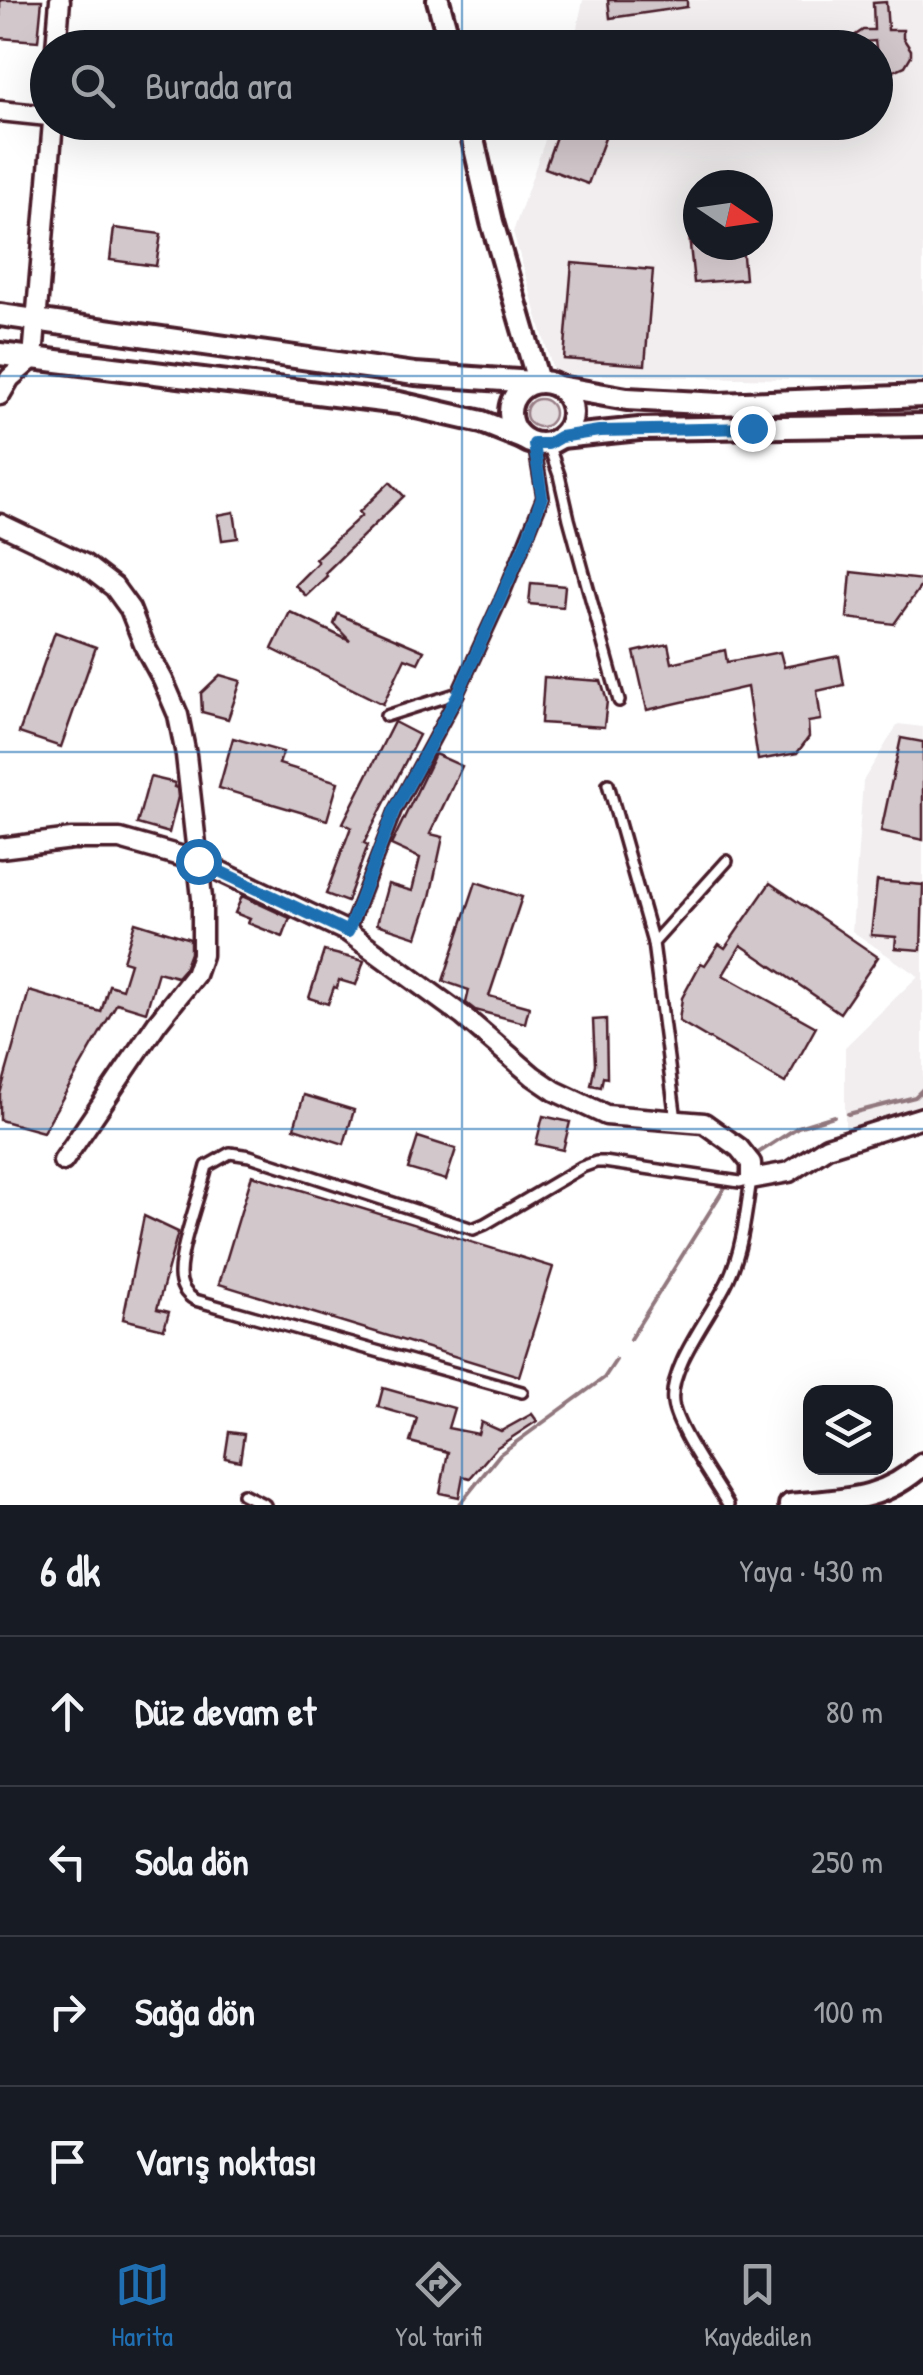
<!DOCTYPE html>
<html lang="tr">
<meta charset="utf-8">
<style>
body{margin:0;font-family:"Patrick Hand",sans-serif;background:#242831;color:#f1f3f6}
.controls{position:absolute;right:30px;bottom:30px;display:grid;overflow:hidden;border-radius:20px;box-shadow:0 10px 40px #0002}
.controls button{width:90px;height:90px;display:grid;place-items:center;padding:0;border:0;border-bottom:2px solid #363941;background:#171b24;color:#f1f3f6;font:50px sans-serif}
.compass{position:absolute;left:683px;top:170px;width:90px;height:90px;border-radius:50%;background:#171b24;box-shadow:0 10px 40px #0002;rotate:103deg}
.stop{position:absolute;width:30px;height:30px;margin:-22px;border:8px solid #1f6fb2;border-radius:50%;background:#fff}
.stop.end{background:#1f6fb2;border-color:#fff;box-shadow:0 2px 10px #0008}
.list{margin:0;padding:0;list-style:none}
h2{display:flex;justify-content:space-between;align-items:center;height:130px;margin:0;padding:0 40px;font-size:42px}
h2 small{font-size:32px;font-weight:400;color:#9ea1a6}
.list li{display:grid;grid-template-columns:65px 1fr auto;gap:30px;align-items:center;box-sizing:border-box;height:150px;padding:0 40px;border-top:2px solid #363941}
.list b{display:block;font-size:38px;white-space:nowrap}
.list em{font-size:32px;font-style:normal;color:#9ea1a6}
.icon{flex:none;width:55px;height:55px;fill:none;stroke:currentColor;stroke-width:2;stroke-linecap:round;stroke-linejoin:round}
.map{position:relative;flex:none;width:923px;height:1505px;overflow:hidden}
.search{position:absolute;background:#171b24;box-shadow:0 10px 40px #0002;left:30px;right:30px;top:30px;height:110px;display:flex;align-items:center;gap:25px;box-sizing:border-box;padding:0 35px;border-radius:55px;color:#9ea1a6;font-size:38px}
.sheet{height:730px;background:#171b24}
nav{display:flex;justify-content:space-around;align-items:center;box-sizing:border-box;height:140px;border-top:2px solid #363941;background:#171b24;font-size:28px;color:#9ea1a6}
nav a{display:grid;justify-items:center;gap:5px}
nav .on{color:#1f6fb2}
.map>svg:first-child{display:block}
.built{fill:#f2eeef;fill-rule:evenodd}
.green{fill:#e5dee0;stroke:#987e86;stroke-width:2.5}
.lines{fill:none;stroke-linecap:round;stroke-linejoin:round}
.stream{stroke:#91787e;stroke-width:4}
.building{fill:#d2c7cb;stroke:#4a1f2b;stroke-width:2.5}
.service-casing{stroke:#4a1f2b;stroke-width:16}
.minor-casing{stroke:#4a1f2b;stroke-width:25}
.tertiary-casing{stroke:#4a1f2b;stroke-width:28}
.service{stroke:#fff;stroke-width:9}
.minor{stroke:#fff;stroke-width:18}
.tertiary{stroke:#fff;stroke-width:20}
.route{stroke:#1f6fb2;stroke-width:12}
.grid{fill:none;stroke:#1f6fb2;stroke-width:2.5;stroke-opacity:0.55}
</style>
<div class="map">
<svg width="923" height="1505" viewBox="0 0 923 1505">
<rect width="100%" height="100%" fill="#fff"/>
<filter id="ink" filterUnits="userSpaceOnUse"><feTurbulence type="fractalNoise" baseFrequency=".01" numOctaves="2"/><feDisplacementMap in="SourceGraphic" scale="20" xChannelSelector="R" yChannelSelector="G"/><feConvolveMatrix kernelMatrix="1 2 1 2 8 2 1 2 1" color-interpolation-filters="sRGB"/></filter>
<g filter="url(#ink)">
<g class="built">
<path d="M583 0H923V382L554 374 513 232 551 123 876 122V48L573 47ZM698 185H758V245H698Z"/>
<polygon points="898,724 923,727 923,1098 920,1104 845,1132 845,1047 918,976 852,931 863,781"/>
</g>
<circle class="green" cx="540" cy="413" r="14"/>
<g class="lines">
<g class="stream">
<polyline points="848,1114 915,1097 923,1089"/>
<polyline points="755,1155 798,1127 834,1116"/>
<polyline points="630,1339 727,1184"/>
<polyline points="459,1505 500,1454 604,1378 616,1360"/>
</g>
</g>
<g class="building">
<polygon points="0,0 42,0 38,41 0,38"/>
<polygon points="608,0 687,0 687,7 610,18"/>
<polygon points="886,2 888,30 903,30 903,38 911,50 911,56 905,66 894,71 882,67 878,62 875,41 863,42 854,36 863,30 874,30 873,3"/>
<polygon points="561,122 611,122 588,184 545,168"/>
<polygon points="698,208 698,244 690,244 687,209"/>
<polygon points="114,228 161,234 156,266 110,260"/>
<polygon points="690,245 742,245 745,279 694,283"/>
<polygon points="572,263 653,270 645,365 564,359"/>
<polygon points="390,482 404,496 325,573 327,576 306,596 295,585 318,562 315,559 362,515 359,512"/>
<polygon points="234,512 238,538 222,540 218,515"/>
<polygon points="851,572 923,580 923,583 894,624 847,618"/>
<polygon points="531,583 565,586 563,607 529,604"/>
<polygon points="290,612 350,641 334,624 338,614 424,651 418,663 405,658 383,704 272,649"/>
<polygon points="55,632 96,647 61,747 19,733"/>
<polygon points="668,644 672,663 725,650 727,662 780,652 784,667 839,656 844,685 817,691 821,720 808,722 809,737 797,753 758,760 747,687 647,710 634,652"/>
<polygon points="220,675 241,681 228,719 202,712 201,693"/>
<polygon points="544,677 601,681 607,701 604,727 541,723"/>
<polygon points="394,722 419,735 364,843 368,845 347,902 326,894 351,827 343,823"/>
<polygon points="233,738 283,752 279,764 338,782 327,820 219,788"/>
<polygon points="901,738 923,742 923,840 881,831"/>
<polygon points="435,754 462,766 430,834 443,837 430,897 417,937 377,924 388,884 412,891 420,858 391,845"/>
<polygon points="150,777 175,783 174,787 177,788 178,797 169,833 137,824"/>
<polygon points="877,881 923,885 921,950 895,948 896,937 871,935"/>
<polygon points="476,882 522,897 489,996 529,1007 525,1023 475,1010 466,1003 469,990 443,981"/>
<polygon points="770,883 878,957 840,1013 741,945 723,975 816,1027 785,1083 679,1021 682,998 701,963 705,965 719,944 725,948"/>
<polygon points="242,896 290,918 283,937 248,923 250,919 235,913"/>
<polygon points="135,922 190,939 190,953 184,969 177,977 158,972 146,1012 117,1003 43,1132 0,1120 0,1094 29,991 101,1012 109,985 122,989 130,963 123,961"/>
<polygon points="324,951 364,961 356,985 339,980 337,988 334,987 328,1004 309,998"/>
<polygon points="606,1019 607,1078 603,1077 601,1087 591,1085 595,1064 593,1020"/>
<polygon points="304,1095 354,1110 344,1144 294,1128"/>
<polygon points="543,1116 570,1122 563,1150 536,1144"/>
<polygon points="418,1137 456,1149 446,1180 408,1169"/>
<polygon points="252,1175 553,1267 519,1376 219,1284"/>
<polygon points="144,1216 178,1232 157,1309 169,1312 164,1329 123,1319"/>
<polygon points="383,1388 454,1408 448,1428 478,1434 481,1422 501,1431 532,1414 537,1421 496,1448 470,1478 463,1476 459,1497 440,1493 448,1452 410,1442 417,1418 378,1407"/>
<polygon points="229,1432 244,1434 240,1461 225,1458"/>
</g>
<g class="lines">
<defs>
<g id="service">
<polyline points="548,444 559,475 569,519 619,701"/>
<polyline points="386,716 458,693 504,593 543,497 534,444"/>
<polyline points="608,784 653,943"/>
<polyline points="348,932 395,811 458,694"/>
<polyline points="676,1120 653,943 727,861"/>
<path d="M522 1392 195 1300C185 1294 180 1286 180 1274 180 1247 200 1194 207 1166L230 1153 250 1156 473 1229 485 1224 582 1167 596 1162H604L740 1182 751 1179C746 1212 743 1247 729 1278 714 1312 668 1366 673 1403 676 1428 714 1481 728 1505"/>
<polyline points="243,1494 265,1505"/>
</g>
<g id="minor">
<polyline points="56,48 60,0"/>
<polyline points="0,111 48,116"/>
<polyline points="0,395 10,378 33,358 53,122"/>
<polyline points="0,524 84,564 114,587 130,609 145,647 163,680 178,715 186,755 202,898 202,955 195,975 157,1023 63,1161"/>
<polyline points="0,848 72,839 120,839 198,861 348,932 463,1016 533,1076 555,1091 606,1115 704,1123 739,1148 751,1163 751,1179 789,1172 827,1147 923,1117"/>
</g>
<g id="tertiary">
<polyline points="438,0 451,48"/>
<polyline points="469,122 492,222 538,381"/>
<polyline points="0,315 415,374 533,382"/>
<polyline points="0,354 399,403 482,422 522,438"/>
<circle cx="541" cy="413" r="31"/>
<polyline points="559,387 627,399 720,404 923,396"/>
<polyline points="561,437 639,429 923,425"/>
<path d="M790 1505C842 1500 882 1502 923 1464"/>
</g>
</defs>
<use href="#service" class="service-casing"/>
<use href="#minor" class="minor-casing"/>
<use href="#tertiary" class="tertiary-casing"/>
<use href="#service" class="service"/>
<use href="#minor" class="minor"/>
<use href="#tertiary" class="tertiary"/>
</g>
</g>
<g class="lines" filter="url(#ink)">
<polyline class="route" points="198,861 348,932 394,811 458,694 527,539 542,497 534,444 548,444 560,437 599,431 752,428"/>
</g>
<path class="grid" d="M462 0V48M462 122V1505M0 376H923M0 752H923M0 1129H923"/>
</svg>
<div class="controls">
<button><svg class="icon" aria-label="layers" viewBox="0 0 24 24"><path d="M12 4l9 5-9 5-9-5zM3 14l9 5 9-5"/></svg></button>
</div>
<svg class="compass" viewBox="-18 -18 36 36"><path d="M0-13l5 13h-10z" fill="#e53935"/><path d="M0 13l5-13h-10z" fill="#9ea1a6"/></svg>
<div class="stop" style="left:198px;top:861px"></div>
<div class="stop end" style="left:752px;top:428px"></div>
<div class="search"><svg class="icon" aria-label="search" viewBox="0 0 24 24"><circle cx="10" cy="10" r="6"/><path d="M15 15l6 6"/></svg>Burada ara</div>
</div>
<section class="sheet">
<h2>6 dk<small>Yaya · 430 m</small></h2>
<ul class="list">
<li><svg class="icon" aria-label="ahead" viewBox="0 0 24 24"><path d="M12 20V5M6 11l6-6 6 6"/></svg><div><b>Düz devam et</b></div><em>80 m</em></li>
<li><svg class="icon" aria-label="left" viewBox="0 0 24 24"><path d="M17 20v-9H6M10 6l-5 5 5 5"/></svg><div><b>Sola dön</b></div><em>250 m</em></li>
<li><svg class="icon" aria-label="right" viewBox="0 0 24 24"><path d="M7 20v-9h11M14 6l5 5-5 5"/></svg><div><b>Sağa dön</b></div><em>100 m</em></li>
<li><svg class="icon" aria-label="arrive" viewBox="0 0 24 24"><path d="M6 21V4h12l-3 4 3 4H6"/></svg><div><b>Varış noktası</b></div></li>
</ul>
</section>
<nav>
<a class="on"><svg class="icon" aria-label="map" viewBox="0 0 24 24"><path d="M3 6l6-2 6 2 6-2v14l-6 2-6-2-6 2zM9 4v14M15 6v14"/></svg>Harita</a>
<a><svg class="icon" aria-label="directions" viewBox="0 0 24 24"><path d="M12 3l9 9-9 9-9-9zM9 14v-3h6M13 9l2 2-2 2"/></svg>Yol tarifi</a>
<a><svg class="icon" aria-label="saved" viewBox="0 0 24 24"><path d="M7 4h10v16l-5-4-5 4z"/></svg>Kaydedilen</a>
</nav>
